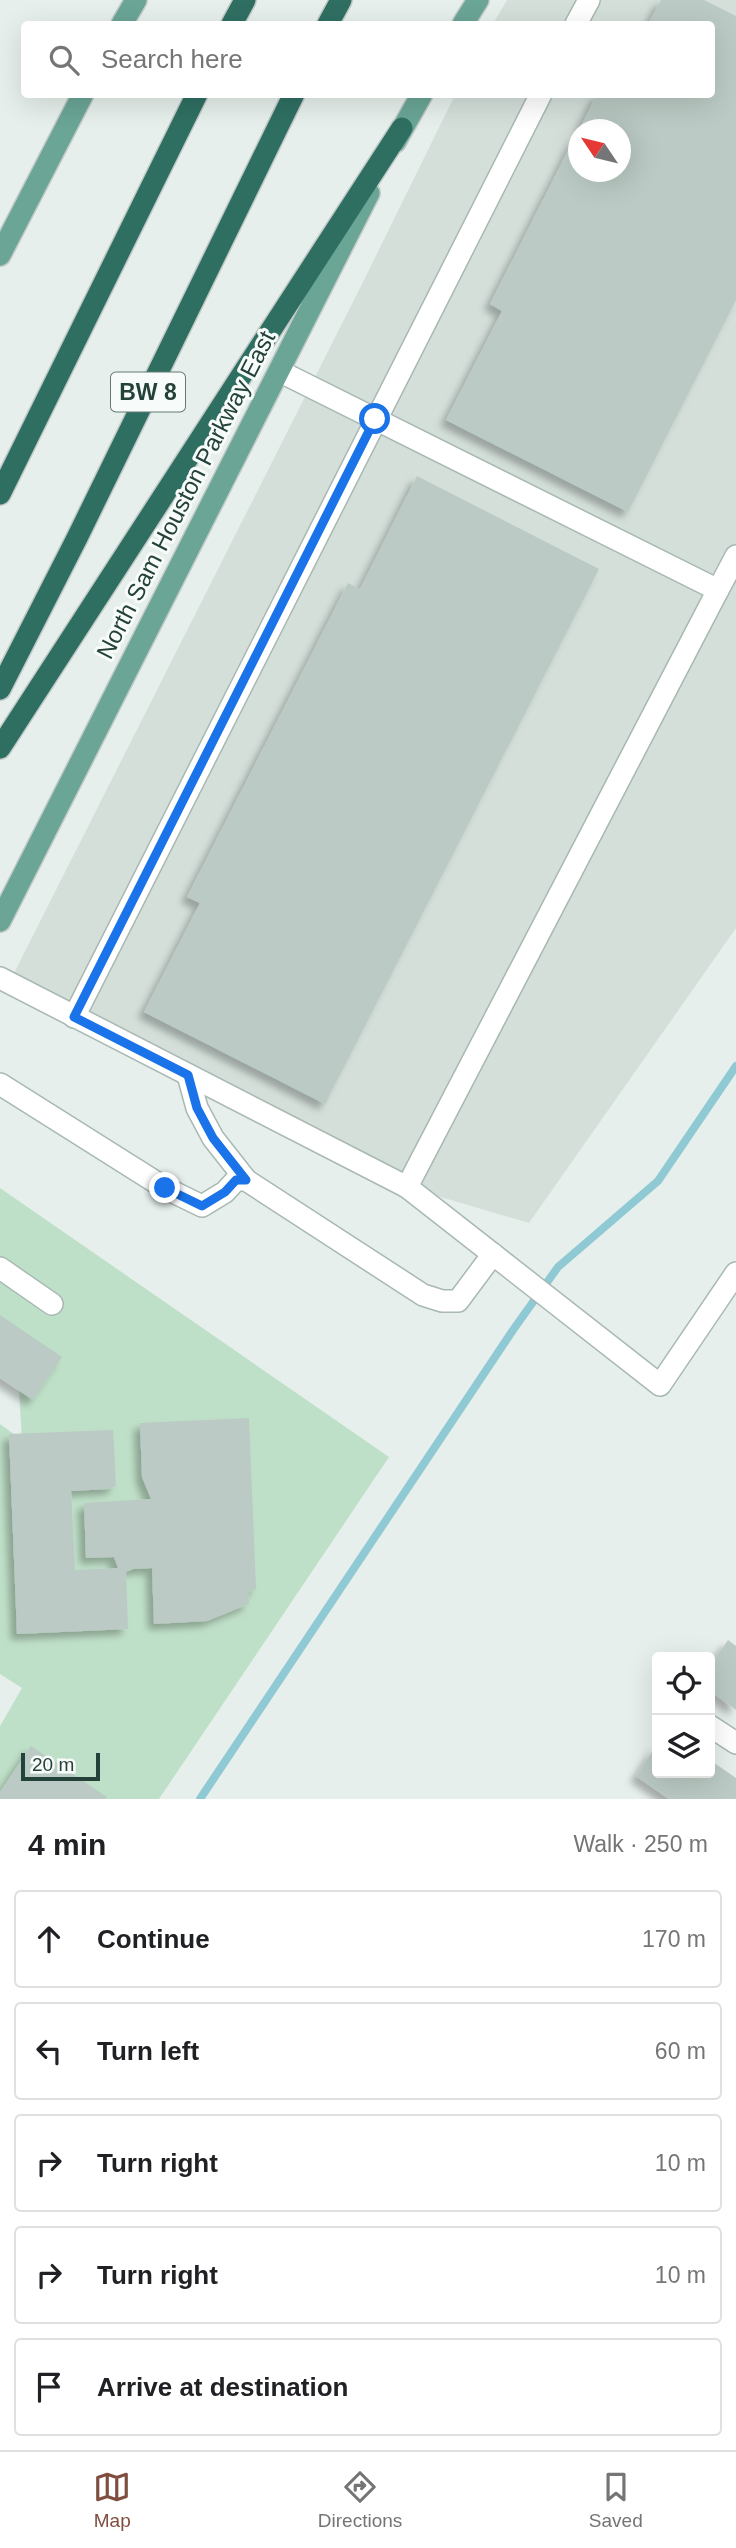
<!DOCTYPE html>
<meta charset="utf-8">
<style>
body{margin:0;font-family:Arial,sans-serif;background:#f6f6f6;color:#202124}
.controls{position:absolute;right:21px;bottom:21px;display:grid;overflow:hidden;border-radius:7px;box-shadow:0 7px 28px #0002}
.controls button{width:63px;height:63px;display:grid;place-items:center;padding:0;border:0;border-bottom:2px solid #e0e0e0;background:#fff;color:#202124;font:35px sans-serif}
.compass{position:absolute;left:568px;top:119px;width:63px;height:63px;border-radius:50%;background:#fff;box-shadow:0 7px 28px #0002;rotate:305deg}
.scale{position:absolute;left:21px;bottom:18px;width:79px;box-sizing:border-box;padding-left:7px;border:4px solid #24423a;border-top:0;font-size:19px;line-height:24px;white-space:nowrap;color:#24423a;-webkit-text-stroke:5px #f7fbf9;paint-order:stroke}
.stop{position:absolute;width:21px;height:21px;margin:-16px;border:5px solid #1a73e8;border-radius:50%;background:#fff}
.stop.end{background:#1a73e8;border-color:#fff;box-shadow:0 2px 7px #0008}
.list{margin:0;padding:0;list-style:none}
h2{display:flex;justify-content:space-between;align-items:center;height:91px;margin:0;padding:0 28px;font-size:30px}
h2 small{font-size:23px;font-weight:400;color:#757577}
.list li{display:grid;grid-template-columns:46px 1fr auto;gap:21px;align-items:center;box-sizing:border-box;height:98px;margin:0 14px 14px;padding:0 14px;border:2px solid #e0e0e0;border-radius:7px}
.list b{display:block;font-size:26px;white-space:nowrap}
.list em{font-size:23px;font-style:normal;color:#757577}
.icon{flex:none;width:38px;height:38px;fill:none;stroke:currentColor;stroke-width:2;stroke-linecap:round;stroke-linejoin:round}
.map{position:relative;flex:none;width:736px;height:1799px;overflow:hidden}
.search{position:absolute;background:#fff;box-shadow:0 7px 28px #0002;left:21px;right:21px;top:21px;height:77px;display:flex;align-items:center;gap:18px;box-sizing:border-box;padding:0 24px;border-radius:7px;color:#757577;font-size:26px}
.sheet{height:651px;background:#fff}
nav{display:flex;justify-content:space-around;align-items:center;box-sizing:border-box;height:98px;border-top:2px solid #e0e0e0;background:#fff;font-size:19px;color:#757577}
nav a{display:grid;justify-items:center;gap:4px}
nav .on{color:#7f4e3f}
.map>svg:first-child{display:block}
.built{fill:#d4dfda;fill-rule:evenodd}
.green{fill:#bfe0c8}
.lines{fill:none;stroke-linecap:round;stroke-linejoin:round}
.stream{stroke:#8ec9d4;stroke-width:8}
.building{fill:#bbcac4;filter:url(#shadow)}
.minor-casing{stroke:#a8b8b2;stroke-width:24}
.major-casing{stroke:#c2cac8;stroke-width:24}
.highway-casing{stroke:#c2cac8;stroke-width:24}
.minor{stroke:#fff;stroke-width:21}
.major{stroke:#6aa596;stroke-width:21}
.highway{stroke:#2f6f62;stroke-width:21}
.route{stroke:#1a73e8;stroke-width:9}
.labels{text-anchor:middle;stroke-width:6;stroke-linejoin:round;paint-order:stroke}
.shield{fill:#f7fbf9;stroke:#637a73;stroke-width:2}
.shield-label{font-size:23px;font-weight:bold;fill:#24423a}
.street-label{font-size:24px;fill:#24423a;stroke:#f7fbf9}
</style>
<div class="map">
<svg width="736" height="1799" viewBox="0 0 736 1799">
<defs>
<filter id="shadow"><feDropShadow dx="-6" dy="6" stdDeviation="3.5" flood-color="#0004"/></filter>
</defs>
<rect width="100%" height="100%" fill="#e6efeb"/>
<path class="built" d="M507 0H736V928L529 1223 407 1187 9 983 363 282 455 95 712 94V24H493ZM578 130H620V172H578Z"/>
<polygon class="green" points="0,1188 389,1457 159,1799 0,1799 0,1726 22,1688 0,1674 0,1424 22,1440 17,1355 0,1342"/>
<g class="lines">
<polyline class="stream" points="200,1799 513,1330 558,1267 658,1181 736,1066"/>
</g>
<g class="building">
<polygon points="661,0 704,0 736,16 736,300 628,512 446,420 502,311 490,304 578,131 578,172 620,172 620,130 579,130 597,94 712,94 712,24 648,24"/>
<polygon points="417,476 599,569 325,1104 144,1012 200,903 187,897 348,583 360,589"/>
<polygon points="0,1315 62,1357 33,1400 0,1378"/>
<polygon points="249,1418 256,1589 248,1592 249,1604 207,1621 154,1624 152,1568 133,1569 126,1572 128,1629 17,1634 9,1434 113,1430 116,1486 108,1489 71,1491 75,1570 118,1568 114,1557 86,1558 84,1503 151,1499 142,1477 140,1423"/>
<polygon points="728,1640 736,1646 736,1710 710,1691 710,1666"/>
<polygon points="657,1744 657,1773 710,1773 710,1760 736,1778 736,1799 669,1799 636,1776"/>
<polygon points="31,1746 107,1797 106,1799 0,1799 0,1792"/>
</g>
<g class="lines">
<defs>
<g id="minor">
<polyline points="576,24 589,0"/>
<polyline points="279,371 718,590 407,1187"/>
<polyline points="718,590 736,556"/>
<polyline points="0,978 407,1187 660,1385 736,1273"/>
<polyline points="74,1017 541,94"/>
<polyline points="188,1075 197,1108 213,1138 246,1180"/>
<polyline points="0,1084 165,1188 202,1206 225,1192 236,1180 246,1180 423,1295 442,1301 458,1301 493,1254"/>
<polyline points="0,1268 52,1304"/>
<polyline points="710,1726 736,1743"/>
</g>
<g id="major">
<polyline points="122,24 136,0"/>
<polyline points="463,24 478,0"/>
<polyline points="395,142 422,94"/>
<polyline points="0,255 83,94"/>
<polyline points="0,921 369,193"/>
</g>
<g id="highway">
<polyline points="232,24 245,0"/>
<polyline points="328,24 341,0"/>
<polyline points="0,494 197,94"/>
<polyline points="0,689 77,538 294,94"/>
<polyline points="0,748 402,128"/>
</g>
</defs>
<use href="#minor" class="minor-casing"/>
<use href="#major" class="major-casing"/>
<use href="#highway" class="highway-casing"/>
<use href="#minor" class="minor"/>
<use href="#major" class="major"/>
<use href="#highway" class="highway"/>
</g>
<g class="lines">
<polyline class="route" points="165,1188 202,1206 225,1192 236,1180 246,1180 213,1138 197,1108 188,1075 74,1017 375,419"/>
</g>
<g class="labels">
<rect class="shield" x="111" y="372.5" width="74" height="39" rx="5"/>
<g class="shield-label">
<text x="148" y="400">BW 8</text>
</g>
<g class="street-label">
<text transform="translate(186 495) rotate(-63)" y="8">North Sam Houston Parkway East</text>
</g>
</g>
</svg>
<div class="controls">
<button><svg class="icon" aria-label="locate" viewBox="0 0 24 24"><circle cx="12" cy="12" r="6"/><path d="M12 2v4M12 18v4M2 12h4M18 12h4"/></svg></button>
<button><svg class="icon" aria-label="layers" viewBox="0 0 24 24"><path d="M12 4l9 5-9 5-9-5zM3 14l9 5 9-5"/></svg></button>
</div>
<svg class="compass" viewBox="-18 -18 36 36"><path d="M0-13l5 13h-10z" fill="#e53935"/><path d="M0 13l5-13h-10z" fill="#757577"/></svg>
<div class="scale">20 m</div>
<div class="stop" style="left:375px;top:419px"></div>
<div class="stop end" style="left:165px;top:1188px"></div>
<div class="search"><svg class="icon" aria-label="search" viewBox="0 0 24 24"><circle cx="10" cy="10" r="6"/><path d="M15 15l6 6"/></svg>Search here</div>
</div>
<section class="sheet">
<h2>4 min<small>Walk · 250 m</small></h2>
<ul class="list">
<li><svg class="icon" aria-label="ahead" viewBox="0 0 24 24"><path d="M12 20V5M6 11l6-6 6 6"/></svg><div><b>Continue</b></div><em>170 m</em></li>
<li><svg class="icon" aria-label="left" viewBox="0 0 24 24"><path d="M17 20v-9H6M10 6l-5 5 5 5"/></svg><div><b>Turn left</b></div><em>60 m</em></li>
<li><svg class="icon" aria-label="right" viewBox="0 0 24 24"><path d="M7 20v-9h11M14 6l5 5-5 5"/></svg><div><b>Turn right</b></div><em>10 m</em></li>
<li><svg class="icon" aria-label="right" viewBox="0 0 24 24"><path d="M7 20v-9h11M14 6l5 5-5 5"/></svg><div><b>Turn right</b></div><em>10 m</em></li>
<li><svg class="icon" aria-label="arrive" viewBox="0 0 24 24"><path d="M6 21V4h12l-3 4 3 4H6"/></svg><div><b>Arrive at destination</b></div></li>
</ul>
</section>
<nav>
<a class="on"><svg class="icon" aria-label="map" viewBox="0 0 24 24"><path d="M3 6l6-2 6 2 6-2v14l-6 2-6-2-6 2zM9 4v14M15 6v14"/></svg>Map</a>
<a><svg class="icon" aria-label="directions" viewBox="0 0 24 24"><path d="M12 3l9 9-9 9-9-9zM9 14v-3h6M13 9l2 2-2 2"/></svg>Directions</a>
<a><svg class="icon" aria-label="saved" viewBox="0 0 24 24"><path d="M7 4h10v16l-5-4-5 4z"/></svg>Saved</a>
</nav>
